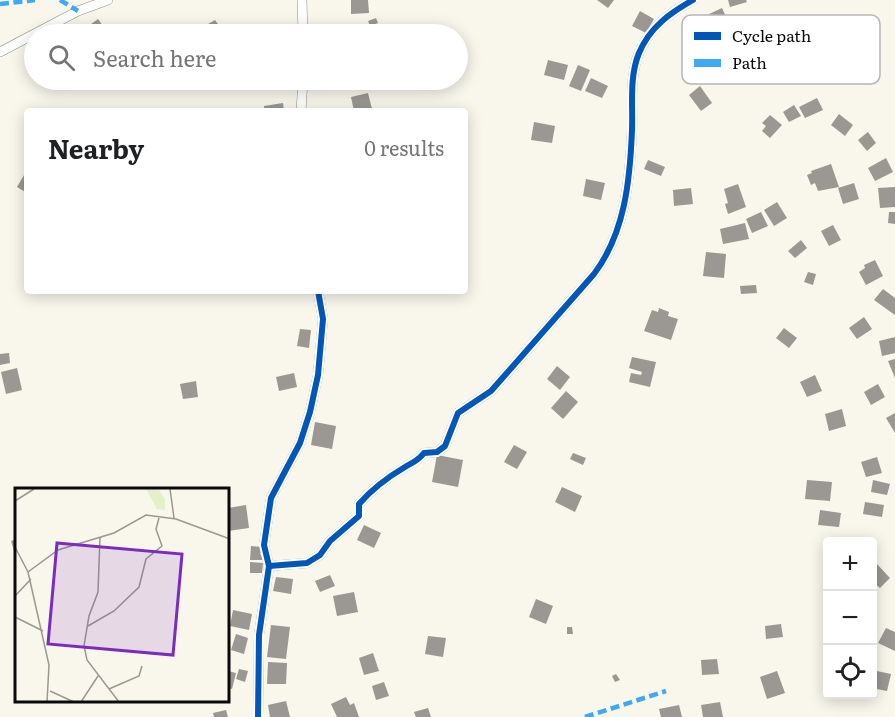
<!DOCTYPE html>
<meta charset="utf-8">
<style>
body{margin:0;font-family:Literata,serif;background:#f2f2f2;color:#202124}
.controls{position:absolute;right:18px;bottom:18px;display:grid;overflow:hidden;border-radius:6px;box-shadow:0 3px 15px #0003}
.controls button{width:54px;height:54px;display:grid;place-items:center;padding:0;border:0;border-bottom:2px solid #e0e0e0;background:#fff;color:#202124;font:30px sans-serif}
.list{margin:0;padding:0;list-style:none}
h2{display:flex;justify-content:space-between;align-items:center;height:78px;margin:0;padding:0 24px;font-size:26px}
h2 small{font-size:20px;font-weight:400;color:#757577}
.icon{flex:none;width:33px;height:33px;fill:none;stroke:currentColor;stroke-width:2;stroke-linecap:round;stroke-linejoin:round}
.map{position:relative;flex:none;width:895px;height:717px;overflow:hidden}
.search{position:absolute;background:#fff;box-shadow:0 3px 15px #0003;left:24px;top:24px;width:444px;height:66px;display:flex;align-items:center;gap:15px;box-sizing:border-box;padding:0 21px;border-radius:33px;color:#757577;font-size:22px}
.panel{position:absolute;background:#fff;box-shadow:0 3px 15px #0003;left:24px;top:108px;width:444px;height:186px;border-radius:6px}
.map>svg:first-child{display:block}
.building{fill:#9b9893}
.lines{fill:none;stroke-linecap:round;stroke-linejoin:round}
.street-casing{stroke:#92908c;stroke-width:10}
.street{stroke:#fefefc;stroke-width:9}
.quiet{stroke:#3fa9f5;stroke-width:4.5;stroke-dasharray:9 4.5;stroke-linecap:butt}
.cycleway-casing{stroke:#fff;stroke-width:10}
.cycleway{stroke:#0057b8;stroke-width:6}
.inset-road{fill:none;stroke:#999892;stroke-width:1.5}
.view{fill:#7b2cbf;fill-opacity:0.15;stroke:#7b2cbf;stroke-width:3}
.inset-edge{fill:none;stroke:#0a0a0a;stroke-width:3}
.key{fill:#fff;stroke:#b6b6b6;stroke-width:1.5}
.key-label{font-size:16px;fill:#0a0a0a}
</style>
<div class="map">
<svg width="895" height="717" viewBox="0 0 895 717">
<rect width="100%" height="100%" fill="#f9f6ec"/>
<g class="building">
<polygon points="351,0 368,0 369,13 351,14"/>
<polygon points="597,0 614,0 608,8"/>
<polygon points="728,0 746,0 747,2 730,7"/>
<polygon points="722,8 736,38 719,46 705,16"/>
<polygon points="640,11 654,19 646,33 632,26"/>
<polygon points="376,18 378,23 370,26 368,21"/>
<polygon points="98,19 103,26 92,33 87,27"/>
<polygon points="215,20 221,28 208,34 203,27"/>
<polygon points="548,60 568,65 564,80 544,75"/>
<polygon points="578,65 590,70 581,91 569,86"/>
<polygon points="591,78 608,86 602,98 585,91"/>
<polygon points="700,86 712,103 701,111 689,95"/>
<polygon points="368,93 372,109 354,111 351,97"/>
<polygon points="817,98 823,110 805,118 799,107"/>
<polygon points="283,103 284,111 264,111 264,106"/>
<polygon points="794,105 801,116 789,122 783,112"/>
<polygon points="839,114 853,125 845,136 831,125"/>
<polygon points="770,115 782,125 770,138 762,131 766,126 762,123"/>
<polygon points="534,122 555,126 552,143 531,140"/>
<polygon points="868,132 876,143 867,151 858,140"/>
<polygon points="886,158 893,172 875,181 868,168"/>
<polygon points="648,160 665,167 661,176 644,169"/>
<polygon points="831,164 839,187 818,191 815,183 811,185 807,175 812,173 811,171"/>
<polygon points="27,170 27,193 17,187"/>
<polygon points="586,179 605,183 601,200 583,196"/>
<polygon points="854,183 859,199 843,204 838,188"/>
<polygon points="738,184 746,207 728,214 725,204 728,203 724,189"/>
<polygon points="895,187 895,207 880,208 878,188"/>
<polygon points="691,188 693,204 674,206 673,190"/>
<polygon points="777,202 787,218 774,226 764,210"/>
<polygon points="761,212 768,226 752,233 746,219"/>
<polygon points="889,212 895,212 895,224 888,223"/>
<polygon points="745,223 749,239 723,244 720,229"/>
<polygon points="833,225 841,240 829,246 821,231"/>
<polygon points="801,240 807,248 795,258 788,251"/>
<polygon points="706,252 726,254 724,278 703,276"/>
<polygon points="875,260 883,276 866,285 859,272 865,268 864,265"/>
<polygon points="808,272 816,274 813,285 804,282"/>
<polygon points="756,285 757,293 741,294 740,286"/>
<polygon points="883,289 895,298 895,315 874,300"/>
<polygon points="659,308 669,312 668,316 678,319 671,340 644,331 652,310 658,312"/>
<polygon points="864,317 872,329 857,339 849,328"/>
<polygon points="784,328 797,338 789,348 776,338"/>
<polygon points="300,329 311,330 309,348 297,346"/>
<polygon points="895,337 895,353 882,356 879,341"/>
<polygon points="9,353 10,363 0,365 0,354"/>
<polygon points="632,357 656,362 650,387 629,382 631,373 641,375 642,372 629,368"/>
<polygon points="895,359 895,378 888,361"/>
<polygon points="557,366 570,377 560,390 547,379"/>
<polygon points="17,368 22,390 6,394 1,372"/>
<polygon points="294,373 297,387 279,391 276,377"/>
<polygon points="815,375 822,391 807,397 800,382"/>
<polygon points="196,381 198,397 183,399 180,384"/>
<polygon points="878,384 885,397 871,405 864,392"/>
<polygon points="566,391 578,402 563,419 551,408"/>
<polygon points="842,409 846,426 829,431 825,414"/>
<polygon points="895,413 895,433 886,418"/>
<polygon points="315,422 336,426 332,449 311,445"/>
<polygon points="514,445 527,452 517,469 504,462"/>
<polygon points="573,453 586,458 583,465 570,459"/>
<polygon points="437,455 463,460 458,487 432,482"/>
<polygon points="877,457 882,473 866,477 861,462"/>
<polygon points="807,480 832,482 830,501 805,499"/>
<polygon points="873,480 890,484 887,495 871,492"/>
<polygon points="562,487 582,496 575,512 555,502"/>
<polygon points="865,502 884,505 882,517 863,514"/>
<polygon points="246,505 249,528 228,531 228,508"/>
<polygon points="820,510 841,513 839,527 818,525"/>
<polygon points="364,525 381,533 374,548 357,540"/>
<polygon points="16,539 16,557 11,541"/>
<polygon points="251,546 263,547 263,553 260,553 263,560 250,560"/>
<polygon points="250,562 263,563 262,573 250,573"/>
<polygon points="875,562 890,578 880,588 872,581"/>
<polygon points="330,575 335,586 320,592 315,581"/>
<polygon points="276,577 293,579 291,594 273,591"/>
<polygon points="354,592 358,612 337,616 333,596"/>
<polygon points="536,599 553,606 546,624 529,617"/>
<polygon points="233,610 252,614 249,630 230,626"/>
<polygon points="781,624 783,637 766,639 765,626"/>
<polygon points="271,625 290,627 286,659 267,657"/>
<polygon points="567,627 572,627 573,634 567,634"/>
<polygon points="886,628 895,632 895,651 878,643"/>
<polygon points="236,634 248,638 244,654 231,650"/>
<polygon points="428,636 446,638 443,657 425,654"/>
<polygon points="373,653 379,671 364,675 359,658"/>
<polygon points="717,659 719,674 702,675 701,660"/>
<polygon points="268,662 287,663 286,684 267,684"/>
<polygon points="239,669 248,671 245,682 236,679"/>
<polygon points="872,670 891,674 887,691 872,688"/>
<polygon points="228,671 236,673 232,689 228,688"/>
<polygon points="777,671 785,693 767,699 760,677"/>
<polygon points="616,674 620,680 615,682 612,676"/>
<polygon points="384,682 389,696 376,700 372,686"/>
<polygon points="346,697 350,705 354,703 359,717 337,717 331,704"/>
<polygon points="286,701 290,717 270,717 268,705"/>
<polygon points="720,702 723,717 703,717 701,705"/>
<polygon points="679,705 682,717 661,717 659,709"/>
<polygon points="428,708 431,717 416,717 414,712"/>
<polygon points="226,710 228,717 214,717 213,713"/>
</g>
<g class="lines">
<defs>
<g id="street">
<polyline points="302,0 303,34"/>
<polyline points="0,52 78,11 108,0"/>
<polyline points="301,111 303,80"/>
<path d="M269 566 307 563 320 555 330 541 359 516V504C372 489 388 477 405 467 413 462 418 461 424 453L437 452 445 446 458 413 491 391 594 274C625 233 630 180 632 130 633 106 629 77 639 53 650 27 670 13 693 0"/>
<polyline points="258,717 259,635 269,566 264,545 271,498 300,443 310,412 318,375 323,319 318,291"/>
</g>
</defs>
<use href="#street" class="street-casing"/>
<use href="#street" class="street"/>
<g class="quiet">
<polyline points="60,0 78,11"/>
<polyline points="0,4 35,0"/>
<polyline points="585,717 666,691"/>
</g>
<defs>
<g id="cycleway">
<path d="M269 566 307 563 320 555 330 541 359 516V504C372 489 388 477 405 467 413 462 418 461 424 453L437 452 445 446 458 413 491 391 594 274C625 233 630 180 632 130 633 106 629 77 639 53 650 27 670 13 693 0"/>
<polyline points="258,717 259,635 269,566 264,545 271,498 300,443 310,412 318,375 323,319 318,291"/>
</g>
</defs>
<use href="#cycleway" class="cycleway-casing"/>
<use href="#cycleway" class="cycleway"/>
</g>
<g transform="translate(15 488)">
<rect width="214" height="214" fill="#f9f6ec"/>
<path d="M131 1 144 2 150 11V22L142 21Z" fill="#e3f0ca"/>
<path class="inset-road" d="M155 1 159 30M0 13 19 1M85 49 83 104 74 128 69 158 72 172 104 214M0 59 13 84M0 108 16 91M0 129 28 143M73 138 99 123 124 99 131 71 147 58 141 41 144 30M94 201 124 188 127 178M35 203 59 214M32 214 34 177 13 84 43 62 99 45 131 27 161 31 215 51M66 214 83 188"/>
<path class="view" d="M42 55 167 66 158 167 33 156Z"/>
<rect width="214" height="214" class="inset-edge"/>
</g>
<rect x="682" y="15" width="198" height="69" rx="9" class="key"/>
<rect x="694" y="32" width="27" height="8" fill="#0057b8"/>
<rect x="694" y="59" width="27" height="8" fill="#3fa9f5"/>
<g class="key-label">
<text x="732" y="42">Cycle path</text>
<text x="732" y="69">Path</text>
</g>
</svg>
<div class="controls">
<button>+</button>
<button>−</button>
<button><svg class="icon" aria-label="locate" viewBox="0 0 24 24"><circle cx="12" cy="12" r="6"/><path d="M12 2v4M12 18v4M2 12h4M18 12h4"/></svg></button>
</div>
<div class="search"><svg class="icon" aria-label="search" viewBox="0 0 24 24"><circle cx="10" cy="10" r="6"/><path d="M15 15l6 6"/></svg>Search here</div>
<section class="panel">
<h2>Nearby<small>0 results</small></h2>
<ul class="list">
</ul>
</section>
</div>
